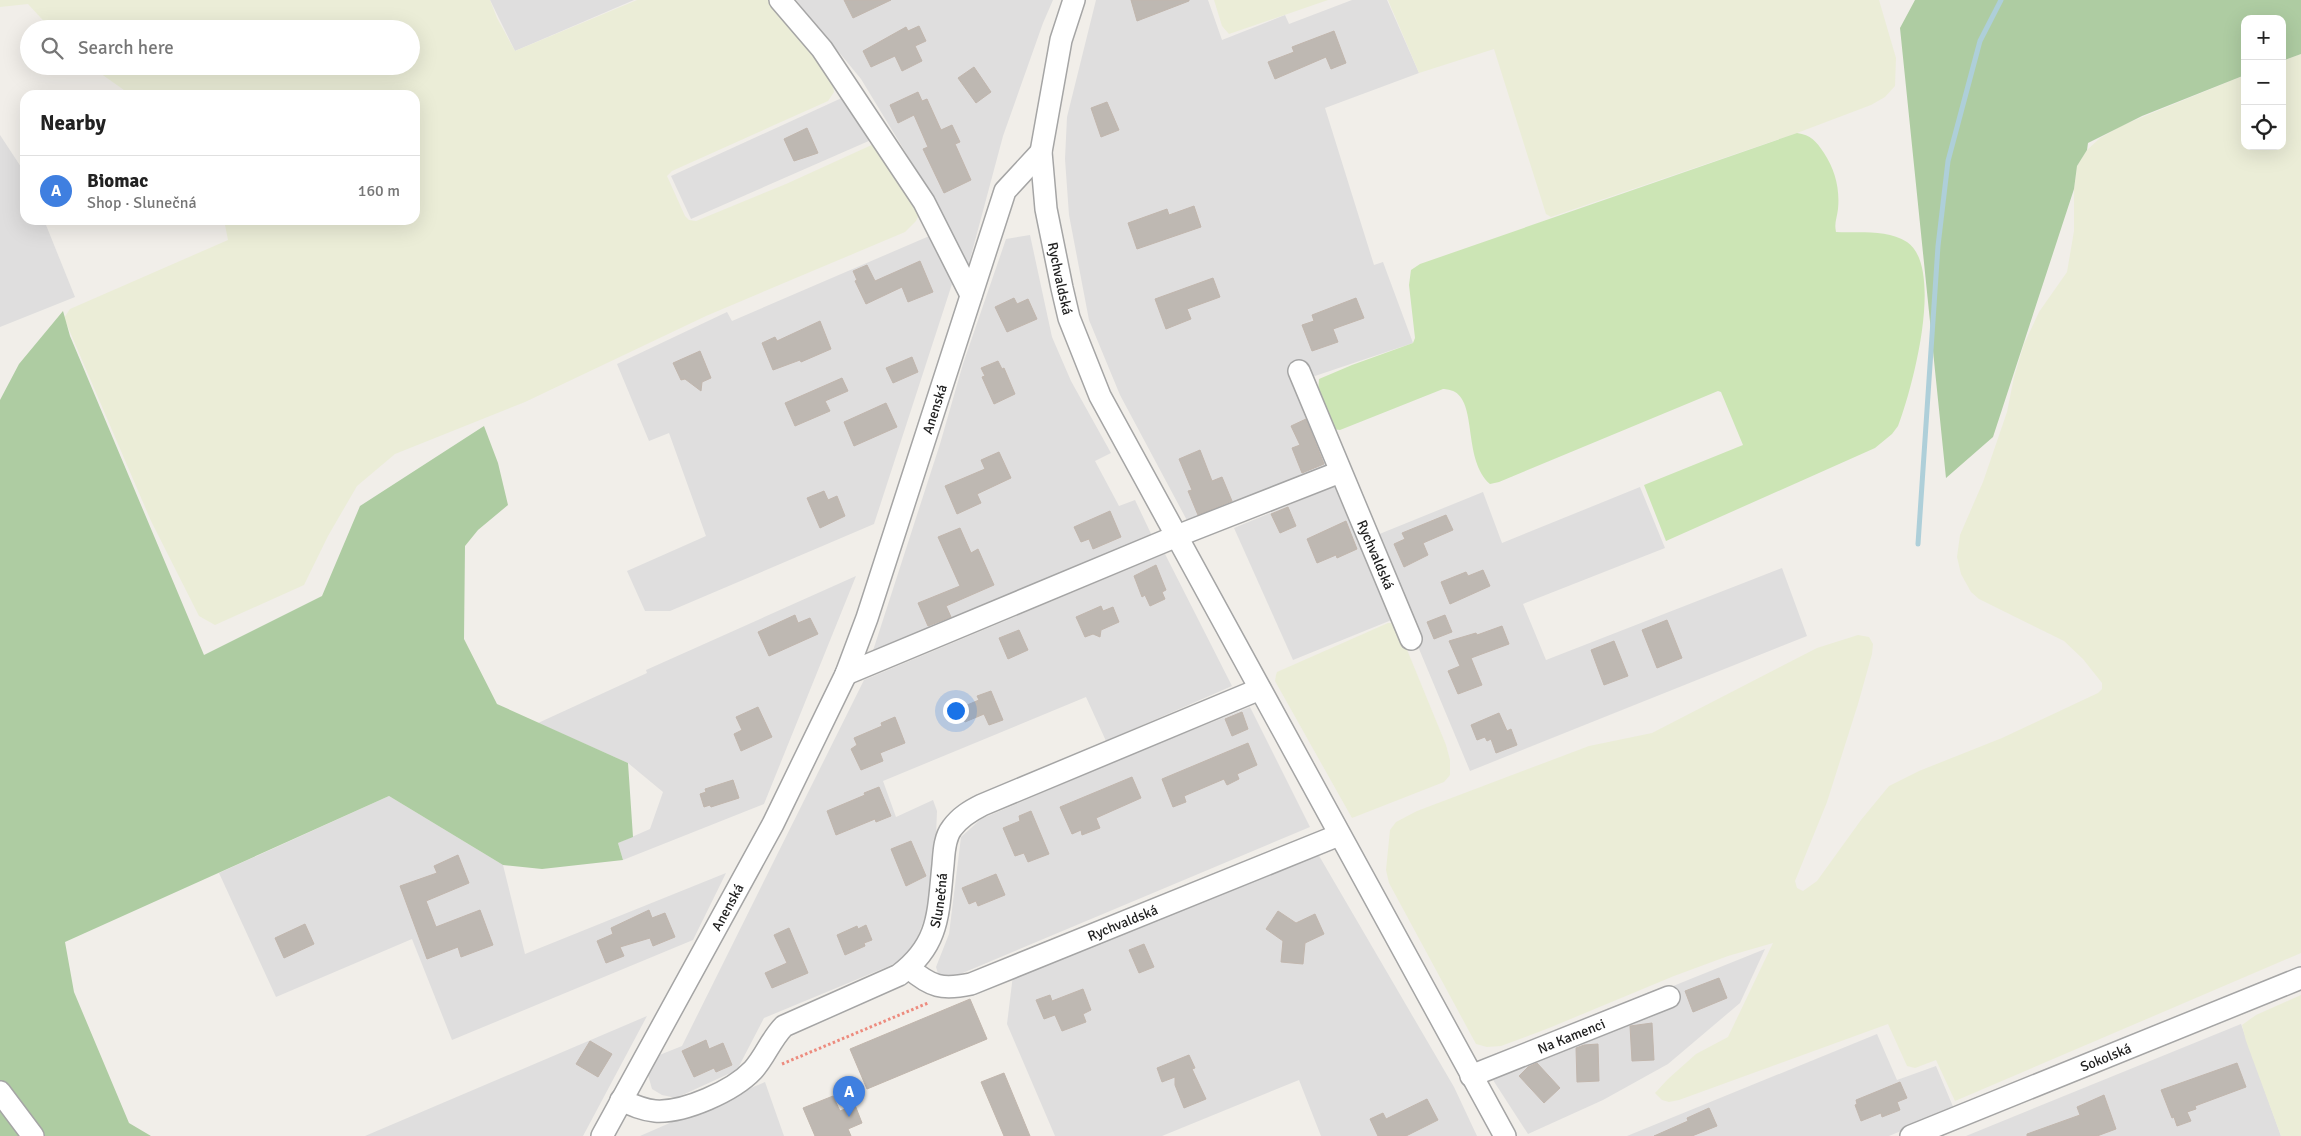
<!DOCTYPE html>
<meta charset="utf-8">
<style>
body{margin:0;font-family:Signika,sans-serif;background:#f6f6f6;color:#222}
.controls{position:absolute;right:15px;top:15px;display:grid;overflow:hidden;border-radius:10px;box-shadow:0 5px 20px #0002}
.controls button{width:45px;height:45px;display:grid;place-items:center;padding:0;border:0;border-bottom:1px solid #e0e0e0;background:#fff;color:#222;font:25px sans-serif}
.you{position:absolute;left:955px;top:710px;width:18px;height:18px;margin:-12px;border:4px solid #fff;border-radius:50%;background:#1a73e8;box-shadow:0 0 0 8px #1a73e833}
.badge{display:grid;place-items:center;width:32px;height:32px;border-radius:50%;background:#1a73e8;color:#fff;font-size:16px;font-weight:700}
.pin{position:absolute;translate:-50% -41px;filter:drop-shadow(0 1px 2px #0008)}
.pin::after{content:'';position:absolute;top:26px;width:18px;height:15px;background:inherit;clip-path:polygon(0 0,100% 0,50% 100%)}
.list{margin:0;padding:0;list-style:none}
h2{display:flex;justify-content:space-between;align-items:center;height:65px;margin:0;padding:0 20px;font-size:21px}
h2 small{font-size:16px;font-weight:400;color:#767676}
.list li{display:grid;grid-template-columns:32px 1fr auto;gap:15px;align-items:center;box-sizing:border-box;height:70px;padding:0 20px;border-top:1px solid #e0e0e0}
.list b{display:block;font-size:19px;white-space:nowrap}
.list p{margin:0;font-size:16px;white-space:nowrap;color:#767676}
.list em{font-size:16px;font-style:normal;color:#767676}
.icon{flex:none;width:28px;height:28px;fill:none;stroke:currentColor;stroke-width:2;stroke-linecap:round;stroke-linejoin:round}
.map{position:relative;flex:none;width:2301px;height:1136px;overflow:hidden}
.search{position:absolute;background:#fff;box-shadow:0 5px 20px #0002;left:20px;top:20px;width:400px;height:55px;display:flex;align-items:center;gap:12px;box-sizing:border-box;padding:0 18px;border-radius:28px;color:#767676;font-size:19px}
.panel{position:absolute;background:#fff;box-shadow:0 5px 20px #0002;left:20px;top:90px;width:400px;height:135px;border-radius:15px}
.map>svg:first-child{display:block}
.residential{fill:#dfdede}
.farmland{fill:#ebedd7}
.grass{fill:#cce5b5}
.forest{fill:#aecca2}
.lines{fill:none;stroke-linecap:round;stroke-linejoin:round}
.stream{stroke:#aecfd9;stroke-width:5}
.building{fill:#beb8b2;stroke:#c1b6ad}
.minor-casing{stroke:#a5a5a5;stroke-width:24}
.path{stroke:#ed8b7e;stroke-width:3;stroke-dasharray:2.5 2.5;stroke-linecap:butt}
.minor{stroke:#fff;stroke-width:21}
.labels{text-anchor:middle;stroke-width:4;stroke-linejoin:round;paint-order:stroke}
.street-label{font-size:14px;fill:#212121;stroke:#fff}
</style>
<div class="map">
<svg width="2301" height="1136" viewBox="0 0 2301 1136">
<rect width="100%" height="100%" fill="#f1eee9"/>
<g class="residential">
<polygon points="490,0 634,0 515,51"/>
<polygon points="796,0 1053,0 1043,23 1003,136 968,267 963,265 943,214 861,79"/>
<polygon points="1096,0 1208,0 1222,40 1285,15 1289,24 1352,0 1387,0 1419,73 1325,108 1374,265 1383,262 1413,343 1309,378 1302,362 1290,366 1330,467 1190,526 1120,395 1089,320 1069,215 1065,159 1067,117"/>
<polygon points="846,96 871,140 691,219 671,176"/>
<polygon points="0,135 25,173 25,220 44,220 75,297 0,327"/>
<polygon points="934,234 952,284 874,524 670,611 645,611 627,571 706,536 669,433 649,441 617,364 727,312 732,321"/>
<polygon points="1030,235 1052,337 1071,381 1111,453 1095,461 1119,506 1135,500 1154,540 869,663 940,444 963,364 1006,239"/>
<polygon points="1337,485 1394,619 1293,660 1234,528"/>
<polygon points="1640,487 1665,548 1523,604 1546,660 1782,568 1807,636 1470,771 1379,553 1377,535 1483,492 1502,543"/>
<polygon points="1165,554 1232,686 1106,741 1086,697 883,781 896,817 933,800 937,811 935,861 928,909 914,946 894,964 764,1018 737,1070 676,1098 662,1095 652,1089 648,1075 657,1056 682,1046 864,680"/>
<polygon points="856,576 764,804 623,860 618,843 650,829 663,792 628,763 538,723 647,673 646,670"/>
<polygon points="1250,707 1310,827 946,980 940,980 936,967 949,934 961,837 981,819 1140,751"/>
<polygon points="389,796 503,865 525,954 726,873 693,940 452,1040 412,939 276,997 219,873"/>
<polygon points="1318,854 1454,1087 1477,1136 1321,1136 1299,1080 1162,1136 1055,1136 1007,1024 1013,975"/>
<polygon points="1765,949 1740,1003 1668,1064 1603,1100 1528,1134 1482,1063"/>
<polygon points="647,1016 583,1136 365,1136"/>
<polygon points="2241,1024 2281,1136 1966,1136"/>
<polygon points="1877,1034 1897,1080 1936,1066 1954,1109 1889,1136 1627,1136"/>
<polygon points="765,1082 784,1136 640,1136 727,1098"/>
</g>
<g class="farmland">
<polygon points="0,0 490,0 497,18 515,51 637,0 774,0 831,75 834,92 828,101 672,171 667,176 685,216 689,220 696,221 786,184 876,143 921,210 916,221 905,232 706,316 525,402 395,454 357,486 328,536 304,585 215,625 199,616 151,521 64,318 70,309 228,240 224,220 415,220 415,95 131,95 90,66 411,66 411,29 51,29 28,4 0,7"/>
<polygon points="1214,0 1328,0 1229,34 1222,26"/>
<polygon points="1388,0 1879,0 1896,58 1895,86 1885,97 1871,105 1797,133 1551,217 1546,214 1494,49 1419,73"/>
<polygon points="2301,54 2301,953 1955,1101 1936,1060 1915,1068 1907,1066 1888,1024 1679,1100 1669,1102 1662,1100 1655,1093 1668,1079 1696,1054 1728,1037 1773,943 1728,956 1674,976 1549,1028 1501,1046 1487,1047 1476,1044 1389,883 1386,870 1390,830 1396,822 1417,811 1589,746 1652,733 1817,648 1858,635 1869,637 1873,644 1872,654 1858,704 1827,802 1795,881 1797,888 1803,891 1817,881 1861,820 1889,786 1919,771 2002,738 2098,693 2102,689 2102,683 2083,659 2064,641 1979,599 1971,592 1961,574 1957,557 1960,535 1983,482 2007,412 2014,377 2024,344 2039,312 2067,272 2074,231 2074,189 2077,166 2087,150 2100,138 2123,125 2245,75 2245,146 2282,146 2282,61"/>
<polygon points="1388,623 1396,623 1410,657 1446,745 1450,760 1450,775 1444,782 1352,818 1275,681 1276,675 1277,672"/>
<polygon points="2301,995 2301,1136 2281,1136 2246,1041 2242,1025 2256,1015"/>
</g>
<path class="grass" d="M1797 133C1811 135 1816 141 1824 153 1835 170 1840 188 1838 209 1837 218 1834 223 1836 232 1859 233 1887 229 1907 242 1945 268 1912 390 1898 426L1892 434 1875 448 1666 541 1644 485 1743 445 1721 392 1718 391 1499 482 1490 484C1463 460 1477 405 1455 392 1452 390 1446 389 1443 389L1340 430 1333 429 1318 393 1319 379 1352 365 1413 343 1415 338 1409 285 1411 270 1420 264Z"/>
<g class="forest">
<polygon points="1915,0 2301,0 2301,54 2282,61 2282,19 2245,19 2245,75 2142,116 2088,143 2087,150 2077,166 2074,189 1993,437 1946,478 1900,28"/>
<polygon points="63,311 70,336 204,655 322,596 360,506 484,426 498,463 508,505 478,530 465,546 464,639 497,704 628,763 633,837 618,843 623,860 542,869 503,865 389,796 65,942 74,992 129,1123 151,1136 0,1136 0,400 19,364"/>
</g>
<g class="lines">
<polyline class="stream" points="1918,544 1938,246 1948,161 1980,41 2001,0"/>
</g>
<g class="building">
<polygon points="844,0 891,0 853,18"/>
<polygon points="1131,0 1189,0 1189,1 1137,21"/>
<polygon points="919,26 926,41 915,46 922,61 902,71 895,56 871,67 863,51 906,27 908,31"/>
<polygon points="1334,31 1346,63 1331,69 1326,57 1275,79 1268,62 1294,52 1292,47"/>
<polygon points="974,67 991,92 976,103 958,78"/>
<polygon points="918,92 922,101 927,99 941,130 952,125 960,142 955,144 971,180 944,193 923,149 928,147 914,115 898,123 890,105"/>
<polygon points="1107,102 1119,130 1101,137 1091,108"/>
<polygon points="807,128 818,153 794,161 784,139"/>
<polygon points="1194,206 1201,227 1137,249 1128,223 1167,209 1169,215"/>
<polygon points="920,261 933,292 908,302 902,287 866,304 855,281 857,280 853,271 867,265 875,281"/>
<polygon points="1213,278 1220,297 1187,309 1191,319 1166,329 1155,299"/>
<polygon points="1014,298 1017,304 1028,299 1037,319 1007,332 995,307"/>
<polygon points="1356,298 1364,318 1333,329 1338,342 1312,351 1302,325 1314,321 1312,315"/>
<polygon points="820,321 831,349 801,362 800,360 773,370 762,343 775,337 777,341"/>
<polygon points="700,351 711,378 702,382 701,391 685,379 681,380 673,363"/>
<polygon points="912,357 918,372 893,383 886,368"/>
<polygon points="998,361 1002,369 1004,368 1015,394 994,404 982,377 985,376 981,368"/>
<polygon points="842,378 848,391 825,401 830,411 795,426 785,403"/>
<polygon points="886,403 897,427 854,446 844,422"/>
<polygon points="1306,419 1324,464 1302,473 1292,448 1300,445 1291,426"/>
<polygon points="1200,450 1212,481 1222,477 1232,501 1198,515 1188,491 1192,490 1179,459"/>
<polygon points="999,452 1011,478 977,494 981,503 957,514 945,486 985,469 981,460"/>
<polygon points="824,491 828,500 837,496 845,516 820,528 807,498"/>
<polygon points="1288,507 1296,526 1280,533 1271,514"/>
<polygon points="1110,511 1121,537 1093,549 1089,539 1081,542 1074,527"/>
<polygon points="1446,515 1453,530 1423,543 1428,555 1404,567 1394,544 1405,539 1402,533"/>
<polygon points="1346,521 1357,549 1337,558 1336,555 1317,563 1307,539"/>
<polygon points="960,528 971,553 978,549 994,585 946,606 951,617 928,626 918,603 960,586 938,537"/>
<polygon points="1156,565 1166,590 1162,592 1165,599 1150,606 1145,595 1142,597 1134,576"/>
<polygon points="1483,570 1490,586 1450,604 1441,582 1466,572 1468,576"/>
<polygon points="1101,606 1103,611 1113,607 1119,622 1101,630 1100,637 1093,634 1085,637 1076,617"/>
<polygon points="795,615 798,623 810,618 818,634 769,656 758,632"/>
<polygon points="1445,615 1452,632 1434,639 1427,622"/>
<polygon points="1667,620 1682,658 1657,668 1642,630"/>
<polygon points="1502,626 1509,644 1471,658 1482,685 1458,694 1448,671 1460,666 1449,641 1476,633 1477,635"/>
<polygon points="1019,630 1028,650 1008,659 999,638"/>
<polygon points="1614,641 1628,676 1604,685 1591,650"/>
<polygon points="991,691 1003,720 989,725 984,714 965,722 960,708 979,700 977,696"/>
<polygon points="758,707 772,737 741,751 734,734 742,730 736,717"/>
<polygon points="1242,712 1248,729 1232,736 1225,719"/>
<polygon points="1499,713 1507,731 1511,729 1517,745 1496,753 1491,739 1487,741 1485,737 1477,740 1471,725"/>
<polygon points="895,717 905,743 880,753 883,761 861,770 851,749 857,745 854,738 882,726 881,723"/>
<polygon points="1248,743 1257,765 1237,774 1239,779 1227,785 1224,779 1184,796 1186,802 1173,807 1162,779"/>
<polygon points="1132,777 1141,798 1096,818 1100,828 1082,835 1081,830 1072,834 1060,807"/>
<polygon points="733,780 739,798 711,807 710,805 704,807 700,794 706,792 705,789"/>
<polygon points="879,787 891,816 876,822 875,819 836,835 827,811 865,795 864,793"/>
<polygon points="1031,811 1049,854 1028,862 1024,853 1015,856 1003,828 1020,821 1019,816"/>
<polygon points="911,841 926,876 906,886 891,849"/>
<polygon points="458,855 469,883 426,901 436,927 480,910 493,945 461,957 458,947 427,959 400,886 437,873 434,866"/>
<polygon points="996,874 1005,895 978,906 976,901 969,904 962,888"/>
<polygon points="649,910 652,918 665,913 675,937 653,946 650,938 620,947 624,956 606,963 597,941 613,934 611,928"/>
<polygon points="1278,911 1296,923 1315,914 1324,934 1305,943 1303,964 1281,962 1283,941 1266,929"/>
<polygon points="305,924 314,944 284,958 275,938"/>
<polygon points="866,925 872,940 864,943 865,946 845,955 837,935 857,926 858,929"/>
<polygon points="789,928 808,973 772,988 765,973 787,963 774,935"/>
<polygon points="1144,944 1154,967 1139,973 1129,950"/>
<polygon points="1719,978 1727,998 1693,1012 1685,991"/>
<polygon points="1083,989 1091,1010 1083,1014 1086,1022 1062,1031 1055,1015 1044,1019 1036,1000 1050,995 1052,1001"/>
<polygon points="970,999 987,1039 867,1089 850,1049"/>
<polygon points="1652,1023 1654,1060 1632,1061 1630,1026"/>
<polygon points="706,1040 709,1049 723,1043 732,1065 716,1072 714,1068 694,1077 682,1051"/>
<polygon points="590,1041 612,1054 598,1077 576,1064"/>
<polygon points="1598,1044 1599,1081 1577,1082 1576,1048 1584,1045"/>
<polygon points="1189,1055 1195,1068 1192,1069 1206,1099 1184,1108 1175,1085 1175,1077 1162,1082 1157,1068"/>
<polygon points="1537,1063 1560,1088 1544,1103 1519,1076 1528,1067"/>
<polygon points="2237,1063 2246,1087 2195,1106 2196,1109 2187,1112 2191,1121 2177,1126 2174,1117 2172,1118 2161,1090"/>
<polygon points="1004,1073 1030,1136 1004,1136 981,1082"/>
<polygon points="1900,1082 1907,1098 1897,1102 1900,1110 1882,1117 1881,1113 1861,1121 1855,1105 1857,1104 1856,1100"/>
<polygon points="2104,1095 2116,1129 2097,1136 2027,1136 2027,1134 2080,1115 2077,1107"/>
<polygon points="833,1096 840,1111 855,1105 862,1123 848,1129 851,1136 815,1136 803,1108"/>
<polygon points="1427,1099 1438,1120 1406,1136 1378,1136 1370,1119 1383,1113 1386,1119"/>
<polygon points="1709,1108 1717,1126 1692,1136 1654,1136 1688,1121 1687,1118"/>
</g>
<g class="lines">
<defs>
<g id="minor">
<polyline points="780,0 822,49 924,202 971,295"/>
<path id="s1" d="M1074 0 1061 40 1041 152 1046 209 1062 288 1069 318 1100 396 1505 1136"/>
<path id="s2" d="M1299 371 1411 639"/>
<polyline points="846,674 1177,536 1340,472"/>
<path id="s3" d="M909 968C931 987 942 990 971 984L1339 835"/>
<path id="s4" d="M1471 1076 1669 997"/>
<polyline points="0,1092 33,1136"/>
<path id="s5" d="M621 1100C632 1105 643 1110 655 1111 684 1113 733 1091 753 1070 765 1057 771 1039 784 1026L899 975C940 944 938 913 943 865 944 854 944 838 952 828 960 817 970 811 982 805L1260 689"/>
<path id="s6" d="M602 1136 773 824 846 674 867 618 1005 191 1041 152"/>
<path id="s7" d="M1911 1136 2301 978"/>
</g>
</defs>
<use href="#minor" class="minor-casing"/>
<polyline class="path" points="782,1064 928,1003"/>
<use href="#minor" class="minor"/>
</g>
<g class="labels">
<g class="street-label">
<text dy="5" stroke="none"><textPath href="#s1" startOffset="284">Rychvaldská</textPath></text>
<text dy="5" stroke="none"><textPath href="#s6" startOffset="802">Anenská</textPath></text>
<text dy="5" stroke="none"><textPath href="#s2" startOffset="199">Rychvaldská</textPath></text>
<text dy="5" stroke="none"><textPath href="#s5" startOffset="412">Slunečná</textPath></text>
<text dy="5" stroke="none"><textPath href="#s6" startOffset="261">Anenská</textPath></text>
<text dy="5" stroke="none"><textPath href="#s3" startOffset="231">Rychvaldská</textPath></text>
<text dy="5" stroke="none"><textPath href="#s4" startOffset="108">Na Kamenci</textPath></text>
<text dy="5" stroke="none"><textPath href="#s7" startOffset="210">Sokolská</textPath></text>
</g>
</g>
</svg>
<div class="controls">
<button>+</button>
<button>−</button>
<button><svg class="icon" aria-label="locate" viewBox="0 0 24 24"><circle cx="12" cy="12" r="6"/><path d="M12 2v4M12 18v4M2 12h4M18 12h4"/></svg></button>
</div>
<div class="you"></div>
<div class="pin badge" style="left:849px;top:1117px;background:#3f7fe0">A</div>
<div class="search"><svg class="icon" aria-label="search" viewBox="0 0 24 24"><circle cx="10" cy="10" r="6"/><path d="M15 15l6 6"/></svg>Search here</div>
<section class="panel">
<h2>Nearby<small></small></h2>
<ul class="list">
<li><span class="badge" style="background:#3f7fe0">A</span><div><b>Biomac</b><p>Shop · Slunečná</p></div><em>160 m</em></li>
</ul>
</section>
</div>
